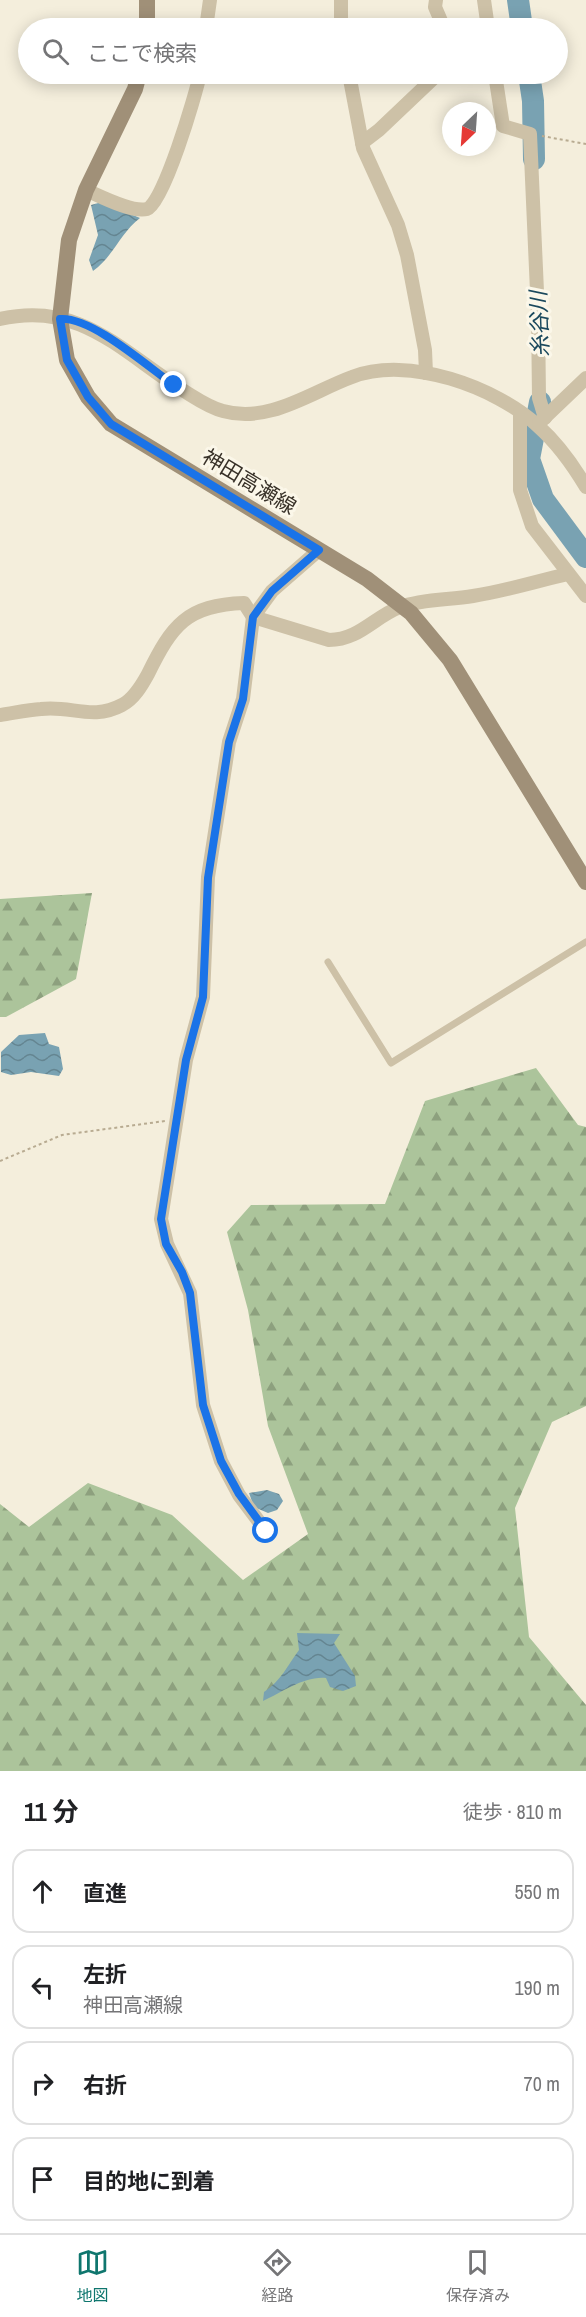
<!DOCTYPE html>
<html lang="ja">
<meta charset="utf-8">
<style>
body{margin:0;font-family:"Archivo Narrow","Noto Sans JP",sans-serif;background:#f6f6f6;color:#202124}
.compass{position:absolute;left:442px;top:102px;width:54px;height:54px;border-radius:50%;background:#fff;box-shadow:0 3px 15px #0003;rotate:205deg}
.stop{position:absolute;width:18px;height:18px;margin:-14px;border:4px solid #1a73e8;border-radius:50%;background:#fff}
.stop.end{background:#1a73e8;border-color:#fff;box-shadow:0 2px 6px #0008}
.list{margin:0;padding:0;list-style:none}
h2{display:flex;justify-content:space-between;align-items:center;height:78px;margin:0;padding:0 24px;font-size:26px}
h2 small{font-size:20px;font-weight:400;color:#757577}
.list li{display:grid;grid-template-columns:39px 1fr auto;gap:18px;align-items:center;box-sizing:border-box;height:84px;margin:0 12px 12px;padding:0 12px;border:2px solid #e0e0e0;border-radius:18px}
.list b{display:block;font-size:22px;white-space:nowrap}
.list p{margin:0;font-size:20px;white-space:nowrap;color:#757577}
.list em{font-size:20px;font-style:normal;color:#757577}
.icon{flex:none;width:33px;height:33px;fill:none;stroke:currentColor;stroke-width:2;stroke-linecap:round;stroke-linejoin:round}
.map{position:relative;flex:none;width:586px;height:1771px;overflow:hidden}
.search{position:absolute;background:#fff;box-shadow:0 3px 15px #0003;left:18px;right:18px;top:18px;height:66px;display:flex;align-items:center;gap:15px;box-sizing:border-box;padding:0 21px;border-radius:33px;color:#757577;font-size:22px}
.sheet{height:462px;background:#fff}
nav{display:flex;justify-content:space-around;align-items:center;box-sizing:border-box;height:84px;border-top:2px solid #e0e0e0;background:#fff;font-size:16px;color:#757577}
nav a{display:grid;justify-items:center;gap:3px}
nav .on{color:#0f766e}
.map>svg:first-child{display:block}
.forest{fill:url(#forest-firs)}
.water{fill:url(#water-waves)}
.lines{fill:none;stroke-linecap:round;stroke-linejoin:round}
.river{stroke:#79a2b2;stroke-width:22}
.path{stroke:#b8ab91;stroke-width:2;stroke-dasharray:3 3;stroke-linecap:butt}
.service{stroke:#cdc1a7;stroke-width:7}
.minor{stroke:#cdc1a7;stroke-width:14}
.secondary{stroke:#a09078;stroke-width:16}
.route{stroke:#1a73e8;stroke-width:8}
.labels{text-anchor:middle;stroke-width:6;stroke-linejoin:round;paint-order:stroke}
.street-label{font-size:21px;fill:#383128;stroke:#fbf7e9}
.water-label{font-size:22px;font-style:italic;fill:#1b495d;stroke:#fbf7e9}
</style>
<div class="map">
<svg width="586" height="1771" viewBox="0 0 586 1771">
<defs>
<pattern id="forest-firs" width="22" height="20" patternUnits="userSpaceOnUse" patternTransform="scale(1.5)"><rect width="22" height="20" fill="#acc49b"/><path d="M5 1l3.5 6h-7zM16 11l3.5 6h-7z" fill="#8da07e"/></pattern>
<pattern id="water-waves" width="16" height="10" patternUnits="userSpaceOnUse" patternTransform="scale(1.5)"><rect width="16" height="10" fill="#79a2b2"/><path d="M0 5q4-4 8 0t8 0" fill="none" stroke="#648591"/></pattern>
</defs>
<rect width="100%" height="100%" fill="#f4eedc"/>
<g class="forest">
<polygon points="92,893 76,979 6,1017 0,1017 0,899"/>
<polygon points="536,1068 578,1125 586,1127 586,1406 552,1422 515,1508 529,1637 586,1705 586,1771 0,1771 0,1504 29,1527 88,1483 172,1515 243,1580 308,1534 268,1426 248,1310 227,1232 251,1205 385,1204 425,1101"/>
</g>
<g class="water">
<path d="M102 202 140 218C121 232 113 257 93 271L89 260 98 235 91 205Z"/>
<polygon points="45,1033 49,1044 59,1047 63,1069 59,1076 31,1072 11,1075 1,1072 1,1052 19,1035"/>
<polygon points="267,1490 279,1494 283,1501 277,1510 268,1513 254,1507 249,1493"/>
<path d="M297 1633 340 1634 334 1643 355 1676 356 1686 343 1691 330 1687 326 1678C304 1676 283 1692 263 1701L264 1692C281 1681 287 1666 299 1650Z"/>
</g>
<g class="lines">
<g class="river">
<polyline points="518,0 522,28"/>
<polyline points="529,74 533,101 534,159"/>
<polyline points="540,402 529,459 543,499 586,557"/>
</g>
<g class="path">
<polyline points="542,136 586,144"/>
<polyline points="0,1161 62,1135 165,1121"/>
</g>
<polyline class="service" points="328,962 391,1063 586,942"/>
<g class="minor">
<polyline points="341,0 341,28"/>
<polyline points="436,0 435,7 444,28"/>
<polyline points="484,0 488,28"/>
<polyline points="206,28 210,0"/>
<polyline points="349,74 363,148 398,225 407,255 425,350 426,373"/>
<polyline points="495,74 503,126 530,134 538,314 539,398 545,418"/>
<polyline points="362,143 379,130 438,74"/>
<path d="M86 190C100 196 132 213 147 209 163 205 196 94 200 74"/>
<path d="M0 319C78 301 119 349 179 388 193 396 207 407 223 411 269 424 311 392 352 377 408 355 496 387 538 426 557 443 573 465 586 487"/>
<polyline points="520,412 520,490 532,526 586,596"/>
<polyline points="539,423 586,378"/>
<path d="M0 715C14 713 27 710 41 709 71 705 92 721 122 705 134 699 142 685 148 674 172 625 187 605 244 603L253 617 329 640C359 640 374 617 400 607 423 599 449 600 473 596 505 591 537 581 568 574"/>
<polyline points="266,1531 239,1495 221,1461 203,1405 190,1293 167,1244 161,1219 186,1060 203,997 208,877 229,742 243,699 253,617 272,591 319,550"/>
</g>
<g class="secondary">
<polyline points="147,0 147,28"/>
<polyline points="139,74 135,89 86,190 69,240 60,319 67,360 88,397 111,424 367,579 411,613 450,660 586,882"/>
</g>
</g>
<g class="lines">
<path class="route" d="M174 385C148 367 91 316 60 319L67 360 88 397 111 424 319 550 272 591 253 617 243 699 229 742 208 878 203 997 186 1060 161 1219 166 1244 182 1272 190 1293 203 1405 221 1461 239 1494 266 1531"/>
</g>
<g class="labels">
<g class="street-label">
<text transform="translate(249 482) rotate(31)" y="7">神田高瀬線</text>
</g>
<g class="water-label">
<text transform="translate(539 324) rotate(-92)" y="8">糸谷川</text>
</g>
</g>
</svg>
<svg class="compass" viewBox="-18 -18 36 36"><path d="M0-13l5 13h-10z" fill="#e53935"/><path d="M0 13l5-13h-10z" fill="#757577"/></svg>
<div class="stop" style="left:266px;top:1531px"></div>
<div class="stop end" style="left:174px;top:385px"></div>
<div class="search"><svg class="icon" aria-label="search" viewBox="0 0 24 24"><circle cx="10" cy="10" r="6"/><path d="M15 15l6 6"/></svg>ここで検索</div>
</div>
<section class="sheet">
<h2>11 分<small>徒歩 · 810 m</small></h2>
<ul class="list">
<li><svg class="icon" aria-label="ahead" viewBox="0 0 24 24"><path d="M12 20V5M6 11l6-6 6 6"/></svg><div><b>直進</b></div><em>550 m</em></li>
<li><svg class="icon" aria-label="left" viewBox="0 0 24 24"><path d="M17 20v-9H6M10 6l-5 5 5 5"/></svg><div><b>左折</b><p>神田高瀬線</p></div><em>190 m</em></li>
<li><svg class="icon" aria-label="right" viewBox="0 0 24 24"><path d="M7 20v-9h11M14 6l5 5-5 5"/></svg><div><b>右折</b></div><em>70 m</em></li>
<li><svg class="icon" aria-label="arrive" viewBox="0 0 24 24"><path d="M6 21V4h12l-3 4 3 4H6"/></svg><div><b>目的地に到着</b></div></li>
</ul>
</section>
<nav>
<a class="on"><svg class="icon" aria-label="map" viewBox="0 0 24 24"><path d="M3 6l6-2 6 2 6-2v14l-6 2-6-2-6 2zM9 4v14M15 6v14"/></svg>地図</a>
<a><svg class="icon" aria-label="directions" viewBox="0 0 24 24"><path d="M12 3l9 9-9 9-9-9zM9 14v-3h6M13 9l2 2-2 2"/></svg>経路</a>
<a><svg class="icon" aria-label="saved" viewBox="0 0 24 24"><path d="M7 4h10v16l-5-4-5 4z"/></svg>保存済み</a>
</nav>
